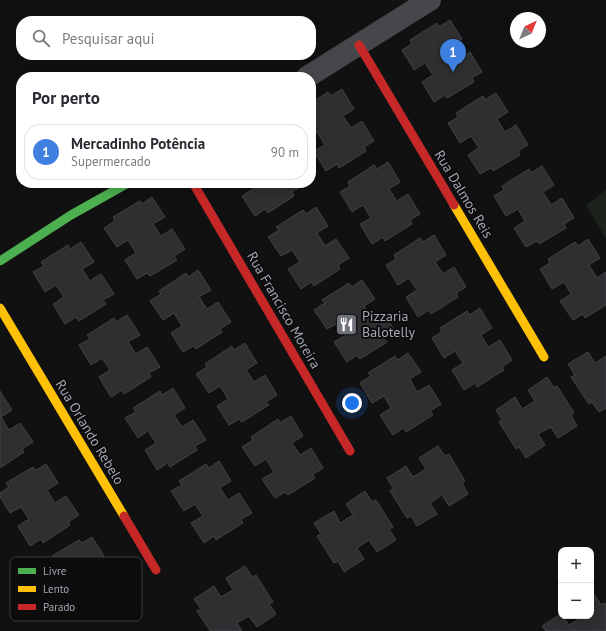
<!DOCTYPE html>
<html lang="pt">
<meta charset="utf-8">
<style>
body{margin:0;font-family:"PT Sans",sans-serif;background:#f7f7f7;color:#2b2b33}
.controls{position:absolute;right:12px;bottom:12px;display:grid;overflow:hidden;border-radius:8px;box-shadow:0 2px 10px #0003}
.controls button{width:36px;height:36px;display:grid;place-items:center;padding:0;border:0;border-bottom:1px solid #e1e1e2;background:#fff;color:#2b2b33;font:20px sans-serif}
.compass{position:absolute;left:510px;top:12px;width:36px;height:36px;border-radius:50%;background:#fff;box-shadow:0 2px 10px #0003;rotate:43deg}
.you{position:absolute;left:352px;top:403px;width:14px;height:14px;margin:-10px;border:3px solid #fff;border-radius:50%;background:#1a73e8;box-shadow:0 0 0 6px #1a73e833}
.badge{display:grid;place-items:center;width:26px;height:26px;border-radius:50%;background:#db2777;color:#fff;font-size:13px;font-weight:700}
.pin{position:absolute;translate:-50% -33px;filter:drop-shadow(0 1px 2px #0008)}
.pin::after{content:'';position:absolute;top:21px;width:14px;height:12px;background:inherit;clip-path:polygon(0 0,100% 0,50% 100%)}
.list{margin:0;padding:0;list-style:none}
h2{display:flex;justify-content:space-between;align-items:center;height:52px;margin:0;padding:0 16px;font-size:17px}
h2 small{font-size:13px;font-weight:400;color:#7c7c81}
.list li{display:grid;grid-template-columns:26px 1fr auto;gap:12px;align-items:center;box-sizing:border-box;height:56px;margin:0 8px 8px;padding:0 8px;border:1px solid #e1e1e2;border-radius:16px}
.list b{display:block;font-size:15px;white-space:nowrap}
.list p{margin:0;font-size:13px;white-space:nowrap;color:#7c7c81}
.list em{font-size:13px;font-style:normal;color:#7c7c81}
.icon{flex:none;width:22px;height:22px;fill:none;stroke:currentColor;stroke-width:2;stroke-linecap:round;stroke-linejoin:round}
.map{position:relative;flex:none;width:606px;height:631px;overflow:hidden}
.search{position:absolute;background:#fff;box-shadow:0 2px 10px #0003;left:16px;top:16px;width:300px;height:44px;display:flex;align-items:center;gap:10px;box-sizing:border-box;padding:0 14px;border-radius:16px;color:#7c7c81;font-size:15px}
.panel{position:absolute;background:#fff;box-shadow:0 2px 10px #0003;left:16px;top:72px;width:300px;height:116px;border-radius:16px}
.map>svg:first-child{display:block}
.green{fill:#1b221c}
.building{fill:#2f2f31;stroke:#404246}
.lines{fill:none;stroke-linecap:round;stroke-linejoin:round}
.street{stroke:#46474a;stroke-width:22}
.fast{stroke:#4caf50;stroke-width:9}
.slow{stroke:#ffc107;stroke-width:9}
.jam{stroke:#c62828;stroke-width:9}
.labels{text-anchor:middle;stroke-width:4;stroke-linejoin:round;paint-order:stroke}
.street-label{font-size:14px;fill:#a2a7b3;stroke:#0c0c0d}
.poi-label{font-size:14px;fill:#a2a7b3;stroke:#0c0c0d;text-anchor:start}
.key{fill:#0c0c0d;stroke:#393a3f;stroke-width:1}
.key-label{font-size:11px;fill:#a2a7b3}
</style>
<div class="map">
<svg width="606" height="631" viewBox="0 0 606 631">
<rect width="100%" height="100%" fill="#111112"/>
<polygon class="green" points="606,190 606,239 586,205"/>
<g class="building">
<polygon points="450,20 462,39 451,46 459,59 470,52 482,72 472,78 474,82 447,98 445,95 434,102 422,82 433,75 425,63 414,70 402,50 412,44 410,40 437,23 439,27"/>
<polygon points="342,89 354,109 343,116 351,128 362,121 374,141 364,147 366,151 339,168 337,164 326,171 314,151 325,145 317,132 311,136 311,103 328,92 331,96"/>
<polygon points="496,93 508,112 497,119 505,132 516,125 528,145 518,151 520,155 493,171 491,168 480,174 468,155 479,148 471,136 460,143 448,123 458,117 456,113 483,96 485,100"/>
<polygon points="388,162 400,182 389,189 397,201 408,194 420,214 410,220 412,224 385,241 383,237 372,244 360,224 371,218 363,205 352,212 340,192 350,186 348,182 374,165 377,169"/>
<polygon points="542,166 554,185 543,192 551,205 562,198 574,218 564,224 566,228 539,244 537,241 526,247 514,228 525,221 518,209 506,216 494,196 504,190 502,186 529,169 531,173"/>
<polygon points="250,183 301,183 303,185 292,192 294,196 268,213 265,209 255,216 242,196 253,189"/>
<polygon points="152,197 165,217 153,224 161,236 172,229 185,249 174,256 177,260 150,276 147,273 137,279 125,260 136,253 128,240 117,247 104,228 115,221 113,217 140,201 142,204"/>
<polygon points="316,207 328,226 317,233 325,246 336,239 349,258 338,265 340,269 314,286 311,282 301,289 288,269 300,262 292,250 281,256 268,237 279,230 276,227 303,210 306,214"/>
<polygon points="434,235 446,255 435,262 443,274 454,267 466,287 456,293 458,297 431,314 429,310 418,317 406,297 417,290 409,278 398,285 386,265 396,259 394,255 420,238 423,242"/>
<polygon points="588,239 600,258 589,265 597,278 606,272 606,305 585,318 583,314 573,320 560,301 571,294 564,282 552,289 540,269 550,263 548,259 575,242 578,246"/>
<polygon points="81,242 94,262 82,269 90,281 101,274 114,294 103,300 106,304 79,321 76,317 65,324 53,304 64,297 56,285 45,292 33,272 44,266 41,262 68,245 70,249"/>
<polygon points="198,270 211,290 199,297 207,309 218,302 231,322 220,329 222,332 196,349 193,346 183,352 171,333 182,326 174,313 163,320 150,301 161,294 159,291 186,273 188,277"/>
<polygon points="362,280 375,299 364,306 372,319 383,312 395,331 384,338 387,342 360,359 357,355 347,362 334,342 346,335 338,323 327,329 314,310 325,303 322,300 349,283 352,287"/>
<polygon points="480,308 492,328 481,335 488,347 500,340 512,360 502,367 504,370 477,387 475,383 464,390 452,370 463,363 455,351 444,358 432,338 442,332 440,328 467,311 469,315"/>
<polygon points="127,315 140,335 128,342 136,354 147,347 160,367 149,373 151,377 124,394 122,390 111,397 99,377 110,370 102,358 91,365 79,345 90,339 87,335 114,318 116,322"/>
<polygon points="245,343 257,363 246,370 254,382 265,375 277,395 266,402 269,405 242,422 239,419 229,425 217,406 228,399 220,386 209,393 196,374 207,367 205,364 232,346 234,350"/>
<polygon points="588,352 595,363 606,356 606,408 599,412 592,402 589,404 571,377 575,375 568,364"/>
<polygon points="408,353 421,372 410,379 417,392 429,385 441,404 430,411 433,415 406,432 403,428 393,435 380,415 391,408 384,396 372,403 360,383 371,376 368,373 395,356 398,360"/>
<polygon points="547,377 554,388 557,386 574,413 571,415 577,426 558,438 551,427 538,434 545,445 526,458 519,447 516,449 499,422 502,420 496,410 515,397 522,409 535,401 528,390"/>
<polygon points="173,388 185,408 174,415 182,427 193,420 206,440 195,446 197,450 170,467 168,463 157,470 145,450 156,443 148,431 138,438 125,418 136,412 133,408 160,391 162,395"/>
<polygon points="0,391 12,410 1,417 9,430 20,423 33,442 22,449 24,452 0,468"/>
<polygon points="291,416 303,436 292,443 300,455 311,448 323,468 312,475 315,478 288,495 285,492 275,498 262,479 274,472 266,459 255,466 242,447 253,440 251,437 278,419 280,423"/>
<polygon points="438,446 445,456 449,454 465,481 462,483 468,494 449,506 442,495 430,503 437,514 417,526 411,516 407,518 390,491 393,488 387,478 406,466 413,477 426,469 419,458"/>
<polygon points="219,461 231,481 220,488 228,500 239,493 252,513 241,519 243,523 216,540 214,536 204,543 191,523 203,516 195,504 184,511 171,491 182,485 179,481 206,464 209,468"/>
<polygon points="46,464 58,483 47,490 55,503 66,496 79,515 68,522 70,525 43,543 41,539 30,546 18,526 29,519 21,507 10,513 0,497 0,493 9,487 6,483 33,467 36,470"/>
<polygon points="365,491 372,502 376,500 393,527 389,529 396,540 377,552 369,540 357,548 364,559 344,572 338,561 334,563 317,536 321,534 314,523 334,511 340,523 353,515 346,504"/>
<polygon points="92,537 104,556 93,563 101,576 112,569 125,588 114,595 116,598 89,616 87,612 76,619 64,599 75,592 67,580 56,586 44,567 55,560 52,556 79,540 82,543"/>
<polygon points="245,566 252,577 256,575 273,602 269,604 276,614 257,627 249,616 237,623 242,631 210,631 197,611 201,609 194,599 214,586 221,597 233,590 226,578"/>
<polygon points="594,594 601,605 605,603 606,605 606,631 546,631 542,626 561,614 569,625 581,618 580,616 591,616 591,596"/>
</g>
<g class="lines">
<polyline class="street" points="307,77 430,0"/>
<polyline class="fast" points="0,261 71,215 128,183"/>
<g class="slow">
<polyline points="454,205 544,357"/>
<polyline points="0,308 124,516"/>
</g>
<g class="jam">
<polyline points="359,45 454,205"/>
<polyline points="193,183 350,451"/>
<polyline points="124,516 156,570"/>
</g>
</g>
<defs>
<symbol id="restaurant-square" viewBox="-11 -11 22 22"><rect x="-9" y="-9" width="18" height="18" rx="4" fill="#6f727b" stroke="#0c0c0d"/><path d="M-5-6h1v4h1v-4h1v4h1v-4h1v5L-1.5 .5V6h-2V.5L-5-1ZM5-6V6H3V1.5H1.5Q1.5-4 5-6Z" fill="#fff"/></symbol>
</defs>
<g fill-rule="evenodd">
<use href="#restaurant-square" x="334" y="312" width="25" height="25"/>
</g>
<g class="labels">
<g class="street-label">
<text transform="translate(464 194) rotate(59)" y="5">Rua Dalmos Reis</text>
<text transform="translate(284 310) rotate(60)" y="5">Rua Francisco Moreira</text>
<text transform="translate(90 432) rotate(59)" y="5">Rua Orlando Rebelo</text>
</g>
<g class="poi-label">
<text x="362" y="321">Pizzaria<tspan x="362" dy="16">Balotelly</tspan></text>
</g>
</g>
<rect x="10" y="557" width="132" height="64" rx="6" class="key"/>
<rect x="18" y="568" width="18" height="6" fill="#4caf50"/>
<rect x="18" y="586" width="18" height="6" fill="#ffc107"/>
<rect x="18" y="604" width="18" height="6" fill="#c62828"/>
<g class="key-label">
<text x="43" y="575">Livre</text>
<text x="43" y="593">Lento</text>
<text x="43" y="611">Parado</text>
</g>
</svg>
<div class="controls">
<button>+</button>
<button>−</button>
</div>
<svg class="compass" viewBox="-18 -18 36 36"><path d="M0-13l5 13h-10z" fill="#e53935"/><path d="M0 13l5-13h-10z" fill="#7c7c81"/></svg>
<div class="you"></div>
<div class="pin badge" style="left:453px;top:72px;background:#3f7fe0">1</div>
<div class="search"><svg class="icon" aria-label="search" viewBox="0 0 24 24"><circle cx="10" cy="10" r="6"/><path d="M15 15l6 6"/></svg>Pesquisar aqui</div>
<section class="panel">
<h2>Por perto<small></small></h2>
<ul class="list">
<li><span class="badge" style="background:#3f7fe0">1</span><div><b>Mercadinho Potência</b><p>Supermercado</p></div><em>90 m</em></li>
</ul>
</section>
</div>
